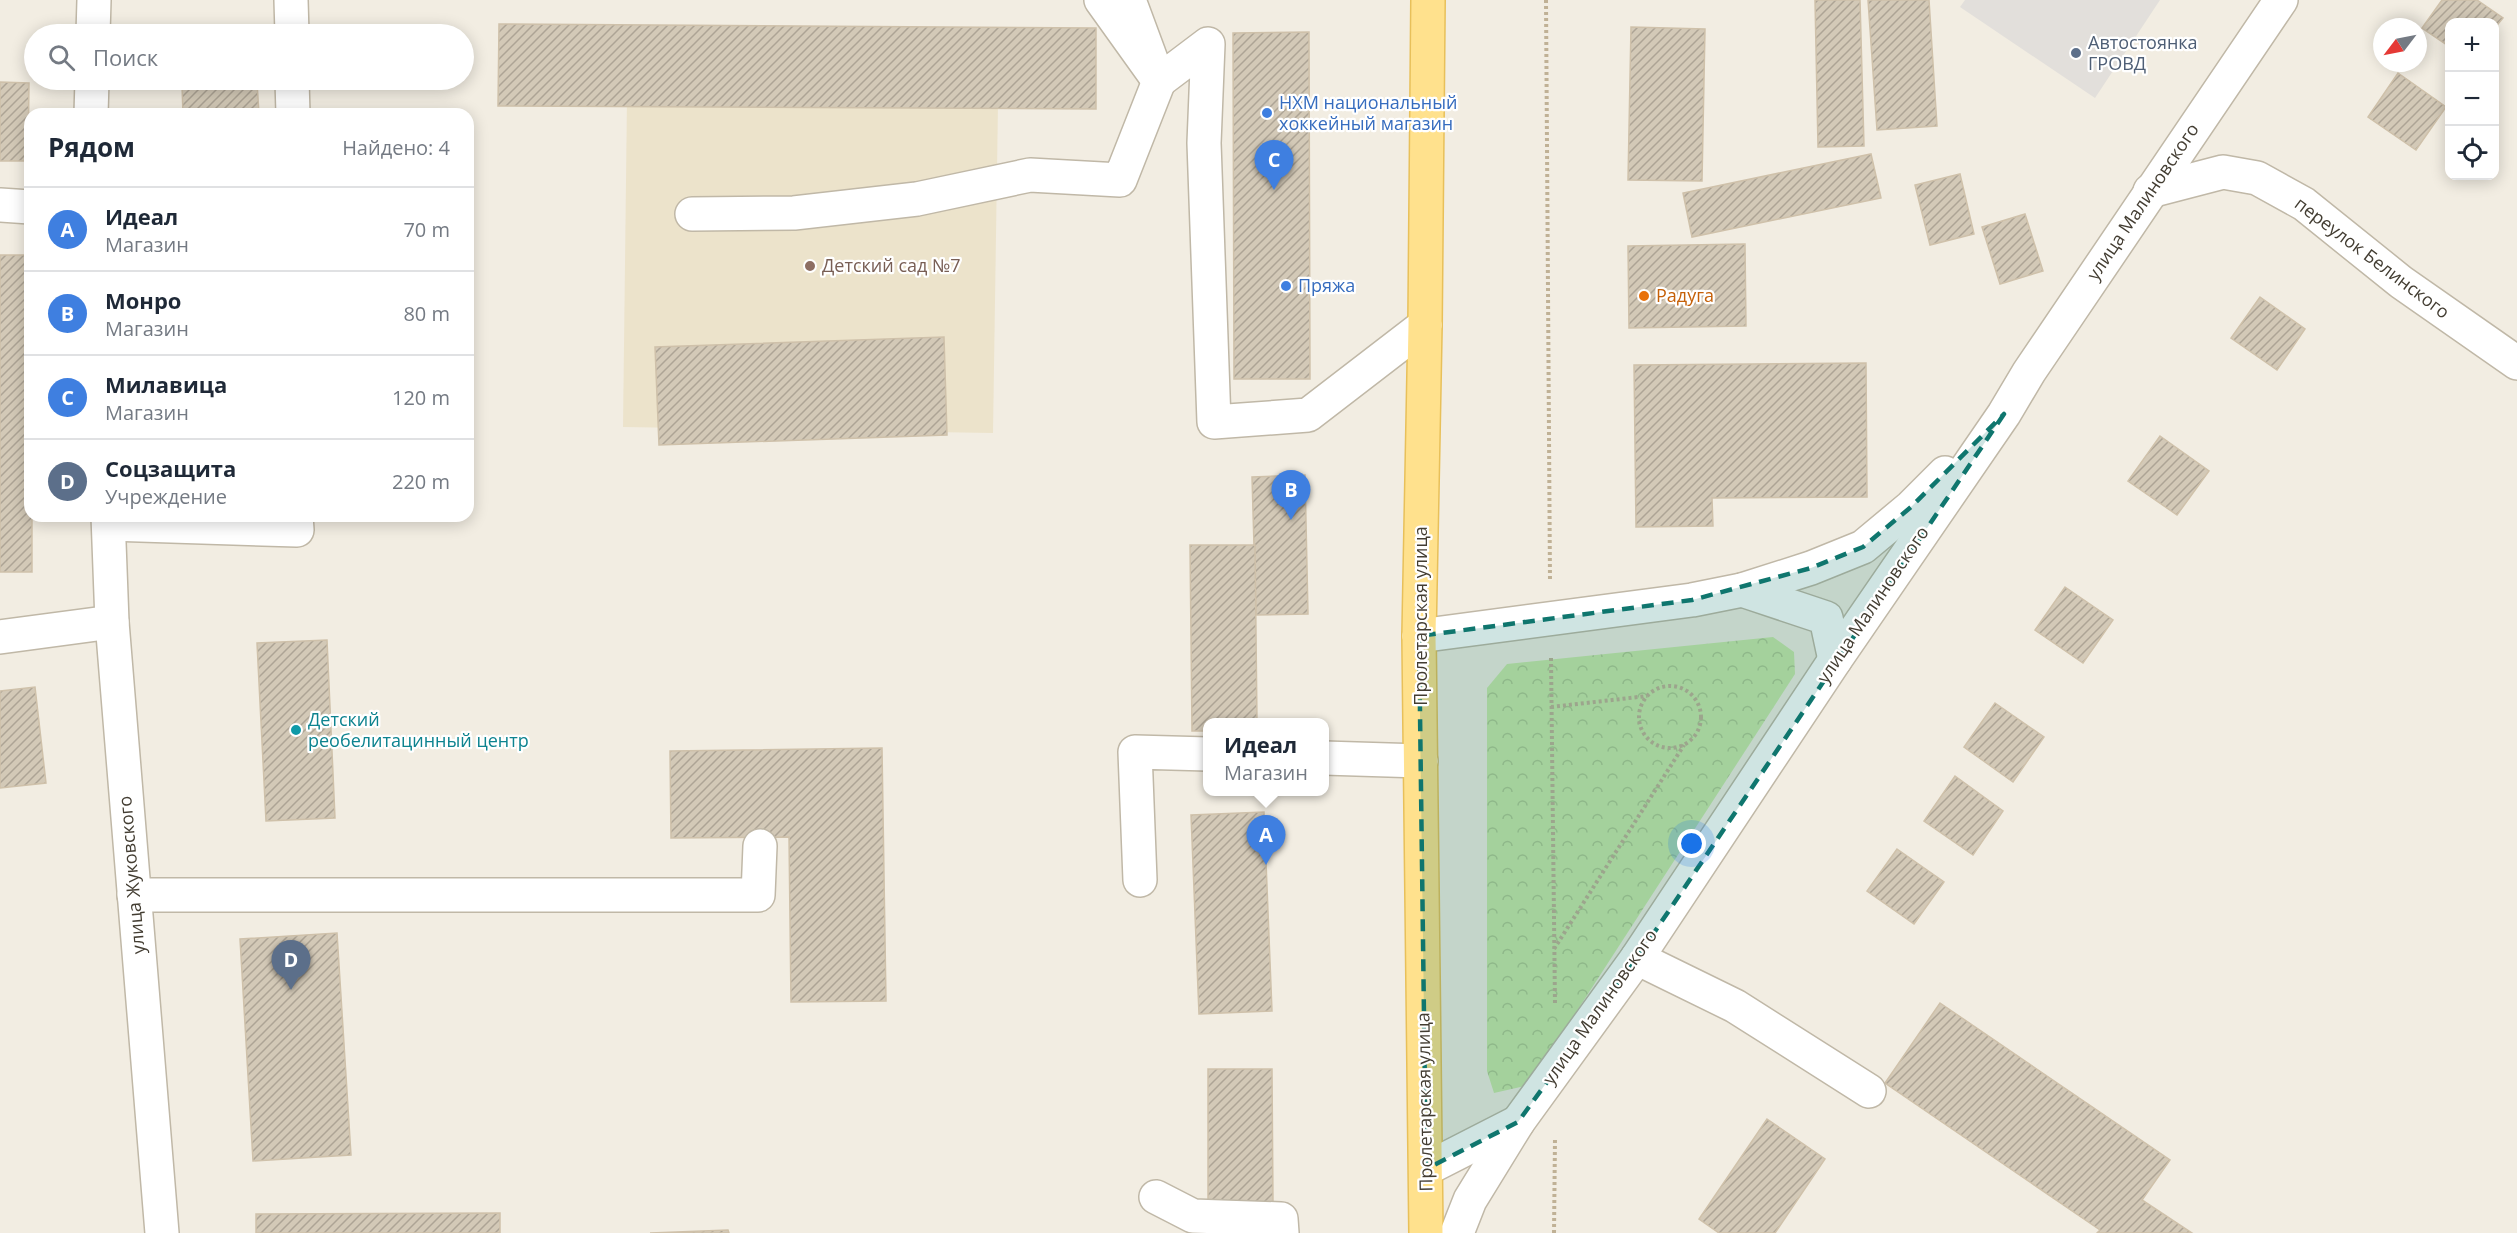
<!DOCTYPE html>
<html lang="ru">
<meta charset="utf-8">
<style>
body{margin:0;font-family:"Open Sans",sans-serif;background:#f6f6f7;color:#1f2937}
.controls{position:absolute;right:18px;top:18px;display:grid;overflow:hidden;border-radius:12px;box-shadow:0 3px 15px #0003}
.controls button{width:54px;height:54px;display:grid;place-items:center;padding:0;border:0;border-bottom:2px solid #e0e1e3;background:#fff;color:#1f2937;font:30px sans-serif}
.compass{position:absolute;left:2373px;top:18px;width:54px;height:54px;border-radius:50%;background:#fff;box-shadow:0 3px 15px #0003;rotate:238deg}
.you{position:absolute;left:1692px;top:844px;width:21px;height:21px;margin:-15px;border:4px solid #fff;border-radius:50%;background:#1a73e8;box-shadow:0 0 0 9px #1a73e833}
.badge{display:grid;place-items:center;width:39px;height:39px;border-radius:50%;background:#ff360b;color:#fff;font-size:20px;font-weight:700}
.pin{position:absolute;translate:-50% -50px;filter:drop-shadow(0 2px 3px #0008)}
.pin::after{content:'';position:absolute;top:32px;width:21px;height:18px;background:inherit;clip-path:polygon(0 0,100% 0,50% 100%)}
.popup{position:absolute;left:1203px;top:718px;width:126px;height:78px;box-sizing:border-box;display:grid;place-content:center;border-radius:12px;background:#fff;filter:drop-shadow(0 2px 4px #0005);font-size:20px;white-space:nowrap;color:#747a83}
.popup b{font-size:22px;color:#1f2937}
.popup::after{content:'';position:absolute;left:50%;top:100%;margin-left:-12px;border:12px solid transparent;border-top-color:#fff}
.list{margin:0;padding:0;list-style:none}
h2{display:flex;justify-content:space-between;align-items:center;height:78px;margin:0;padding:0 24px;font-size:26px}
h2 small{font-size:20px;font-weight:400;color:#747a83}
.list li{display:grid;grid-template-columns:39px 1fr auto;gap:18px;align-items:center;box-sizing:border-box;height:84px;padding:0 24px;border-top:2px solid #e0e1e3}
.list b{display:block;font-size:22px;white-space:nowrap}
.list p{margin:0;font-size:20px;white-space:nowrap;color:#747a83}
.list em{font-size:20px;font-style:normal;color:#747a83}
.icon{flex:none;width:33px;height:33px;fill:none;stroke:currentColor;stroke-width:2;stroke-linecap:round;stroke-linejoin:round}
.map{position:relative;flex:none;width:2517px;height:1233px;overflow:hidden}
.search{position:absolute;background:#fff;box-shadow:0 3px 15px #0003;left:24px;top:24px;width:450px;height:66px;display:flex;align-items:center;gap:15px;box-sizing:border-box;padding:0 21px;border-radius:33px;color:#747a83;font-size:22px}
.panel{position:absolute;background:#fff;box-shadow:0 3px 15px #0003;left:24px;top:108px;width:450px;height:414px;border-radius:18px}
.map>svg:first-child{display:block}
.education{fill:#ece3cb}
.forest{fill:url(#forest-crowns)}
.parking{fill:#e2dfdb}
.building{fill:url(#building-hatch);stroke:#cfc1aa;stroke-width:1.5}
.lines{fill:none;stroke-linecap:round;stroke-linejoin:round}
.minor-casing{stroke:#c0b8a7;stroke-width:36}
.major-casing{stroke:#e8c05a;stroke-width:36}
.path{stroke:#c0b195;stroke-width:4;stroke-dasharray:3 3;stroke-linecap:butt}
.minor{stroke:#fff;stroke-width:33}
.major{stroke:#ffe18d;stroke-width:33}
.marked{fill:#0f766e;fill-opacity:0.2;stroke:#0f766e;stroke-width:4.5;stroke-dasharray:12 8;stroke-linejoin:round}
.service-dot{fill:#5c6f8a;stroke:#fff;stroke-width:2}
.shop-dot{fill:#3f7fe0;stroke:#fff;stroke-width:2}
.education-dot{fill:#8d6e63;stroke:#fff;stroke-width:2}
.food-dot{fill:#e8710a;stroke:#fff;stroke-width:2}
.culture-dot{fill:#0f9aa8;stroke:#fff;stroke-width:2}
.labels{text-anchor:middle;stroke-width:4.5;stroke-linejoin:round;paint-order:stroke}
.service-label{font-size:18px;fill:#4e5e75;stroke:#fff;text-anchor:start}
.shop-label{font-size:18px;fill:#366cbe;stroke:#fff;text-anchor:start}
.street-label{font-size:18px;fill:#433d32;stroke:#fff}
.education-label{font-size:18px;fill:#785e54;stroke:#fff;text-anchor:start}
.food-label{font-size:18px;fill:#c56008;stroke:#fff;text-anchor:start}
.culture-label{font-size:18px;fill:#0d838f;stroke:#fff;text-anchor:start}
</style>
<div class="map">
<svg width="2517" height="1233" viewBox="0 0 2517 1233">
<defs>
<pattern id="forest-crowns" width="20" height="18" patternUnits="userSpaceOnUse" patternTransform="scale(1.5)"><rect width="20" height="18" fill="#cae8a8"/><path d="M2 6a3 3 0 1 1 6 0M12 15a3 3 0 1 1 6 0" fill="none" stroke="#afc891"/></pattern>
<pattern id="building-hatch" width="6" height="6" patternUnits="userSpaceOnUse" patternTransform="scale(1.5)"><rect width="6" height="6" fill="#d3c9b7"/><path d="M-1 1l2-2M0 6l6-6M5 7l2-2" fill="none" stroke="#ada495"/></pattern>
</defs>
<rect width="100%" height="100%" fill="#f2ede2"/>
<polygon class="education" points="627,99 998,104 993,433 623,427"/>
<polygon class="forest" points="1773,637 1794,652 1795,674 1529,1085 1494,1093 1487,1071 1487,688 1507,664"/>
<polygon class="parking" points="1965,0 2160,0 2095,98 1960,7"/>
<g class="building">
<polygon points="1815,0 1860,0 1864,146 1818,147"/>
<polygon points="1868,0 1929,0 1937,126 1877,130"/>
<polygon points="2442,0 2477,0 2503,18 2494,29 2494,22 2450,22 2450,47 2422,28"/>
<polygon points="499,24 1096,28 1096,109 498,106"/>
<polygon points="1631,27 1705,29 1702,181 1628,180"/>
<polygon points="1309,32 1310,379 1234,379 1233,33"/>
<polygon points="2398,73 2446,107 2416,150 2368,117"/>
<polygon points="0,82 29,83 28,161 0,161"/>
<polygon points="257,82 259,114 183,114 182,86"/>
<polygon points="1871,154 1881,198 1692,237 1683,193"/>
<polygon points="1960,174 1974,234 1930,245 1915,185"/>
<polygon points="2025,214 2043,271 2000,284 1982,227"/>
<polygon points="1745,244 1746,326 1629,328 1628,246"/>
<polygon points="0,255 29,255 30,516 32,516 32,572 0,572"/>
<polygon points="2260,297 2305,329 2277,370 2231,338"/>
<polygon points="944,337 947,435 659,445 655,347"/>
<polygon points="1866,363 1867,497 1712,498 1713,526 1636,527 1634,365"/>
<polygon points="2160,436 2209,471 2177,515 2128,481"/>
<polygon points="1305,475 1308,614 1256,615 1252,477"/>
<polygon points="1190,545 1255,545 1257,722 1208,722 1208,731 1192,731"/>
<polygon points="2065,587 2113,620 2083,663 2035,630"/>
<polygon points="327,640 335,818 266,821 257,643"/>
<polygon points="35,687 46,783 0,788 0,691"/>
<polygon points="1995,703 2044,737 2013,782 1964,747"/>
<polygon points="882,748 886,1001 791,1002 789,837 671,838 670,751"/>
<polygon points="1955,776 2003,811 1973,855 1924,821"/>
<polygon points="1264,812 1272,1011 1199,1014 1191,815"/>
<polygon points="1897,849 1944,882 1914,924 1867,891"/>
<polygon points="337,933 351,1155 253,1161 240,939"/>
<polygon points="1940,1003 2170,1160 2142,1200 2192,1233 2097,1233 2100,1230 1885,1083"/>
<polygon points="1208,1069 1272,1069 1273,1202 1208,1202"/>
<polygon points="1767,1119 1825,1159 1775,1233 1719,1233 1699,1219"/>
<polygon points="500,1213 500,1233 256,1233 256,1214"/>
<polygon points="728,1230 729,1233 650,1233"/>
</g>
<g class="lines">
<defs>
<g id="minor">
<polyline points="291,0 292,34"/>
<polyline points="1101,0 1159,81 1208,44 1204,143 1214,422 1308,415 1425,325"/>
<polyline points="93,34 94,0"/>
<polyline points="292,80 293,114"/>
<polyline points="91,114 92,80"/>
<polyline points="2150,191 2223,172 2257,178 2304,204 2401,282 2517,363"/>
<polyline points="0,205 30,207"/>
<polyline points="692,214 794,213 917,199 1030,175 1120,180 1159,81 1129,0"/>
<polyline points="108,516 112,622 162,1233"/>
<polyline points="109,524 297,530 296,516"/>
<polyline points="1742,590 1826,618 1835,660"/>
<polyline points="1419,636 1692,600 1742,590 1811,568 1863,547 1911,507 1945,473"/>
<polyline points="0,637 112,622"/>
<polyline points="1324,758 1421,761"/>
<polyline points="1140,880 1135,752 1208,754"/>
<polyline points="134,895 758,895 760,846"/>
<polyline points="1637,958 1735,1006 1869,1091"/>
<polyline points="1426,1169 1518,1122"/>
<polyline points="1156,1197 1193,1216 1281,1219 1282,1233"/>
<polyline points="1457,1233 1470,1200 1518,1122 1637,958 1835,660 2004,414 2029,372 2281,0"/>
</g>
<polyline id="major" points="1426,1233 1419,636 1425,325 1428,0"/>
</defs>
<use href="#minor" class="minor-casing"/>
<use href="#major" class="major-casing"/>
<g class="path">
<polyline points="1546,0 1550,581"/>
<polyline points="1551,658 1555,1004"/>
<circle cx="1670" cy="717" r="31"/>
<polyline points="1551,707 1647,696"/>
<polyline points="1554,949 1684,745"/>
<polyline points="1554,1233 1555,1138"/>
</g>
<use href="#minor" class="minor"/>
<use href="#major" class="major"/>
</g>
<path class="marked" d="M2004 414 1637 958 1518 1122 1426 1169 1419 636 1692 600 1811 568 1863 547 1911 507Z"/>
<circle class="service-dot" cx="2076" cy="53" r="6"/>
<g class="shop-dot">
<circle cx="1267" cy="113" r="6"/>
<circle cx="1286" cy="286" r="6"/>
</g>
<circle class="education-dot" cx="810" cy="266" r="6"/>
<circle class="food-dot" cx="1644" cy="296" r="6"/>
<circle class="culture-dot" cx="296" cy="730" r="6"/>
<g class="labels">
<g class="service-label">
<text x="2088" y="49">Автостоянка<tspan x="2088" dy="21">ГРОВД</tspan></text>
</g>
<g class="shop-label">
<text x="1279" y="109">НХМ национальный<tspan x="1279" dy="21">хоккейный магазин</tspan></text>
<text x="1298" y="292">Пряжа</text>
</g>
<g class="street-label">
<text transform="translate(2143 202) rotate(-56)" y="6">улица Малиновского</text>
<text transform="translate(2372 258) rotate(37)" y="6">переулок Белинского</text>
<text transform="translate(1873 605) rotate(-56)" y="6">улица Малиновского</text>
<text transform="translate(1421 616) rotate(-90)" y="6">Пролетарская улица</text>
<text transform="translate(132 875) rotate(-95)" y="6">улица Жуковского</text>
<text transform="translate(1600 1007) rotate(-55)" y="6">улица Малиновского</text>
<text transform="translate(1425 1102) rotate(-91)" y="6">Пролетарская улица</text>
</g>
<g class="education-label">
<text x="822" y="272">Детский сад №7</text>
</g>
<g class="food-label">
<text x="1656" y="302">Радуга</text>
</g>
<g class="culture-label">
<text x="308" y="726">Детский<tspan x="308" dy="21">реобелитацинный центр</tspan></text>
</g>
</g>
</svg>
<div class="controls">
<button>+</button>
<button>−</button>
<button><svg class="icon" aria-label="locate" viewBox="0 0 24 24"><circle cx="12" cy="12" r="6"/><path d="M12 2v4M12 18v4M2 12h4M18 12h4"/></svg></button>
</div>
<svg class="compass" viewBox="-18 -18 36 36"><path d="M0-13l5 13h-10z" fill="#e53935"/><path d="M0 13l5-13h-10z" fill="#747a83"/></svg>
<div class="you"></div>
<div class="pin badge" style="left:1266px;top:865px;background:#3f7fe0">A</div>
<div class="popup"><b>Идеал</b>Магазин</div>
<div class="pin badge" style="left:1291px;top:520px;background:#3f7fe0">B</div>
<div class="pin badge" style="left:1274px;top:190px;background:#3f7fe0">C</div>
<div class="pin badge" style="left:291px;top:990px;background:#5c6f8a">D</div>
<div class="search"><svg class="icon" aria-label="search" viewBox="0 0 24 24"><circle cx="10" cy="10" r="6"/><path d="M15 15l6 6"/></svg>Поиск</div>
<section class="panel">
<h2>Рядом<small>Найдено: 4</small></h2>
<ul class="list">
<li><span class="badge" style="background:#3f7fe0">A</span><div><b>Идеал</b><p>Магазин</p></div><em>70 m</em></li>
<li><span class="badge" style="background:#3f7fe0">B</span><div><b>Монро</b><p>Магазин</p></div><em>80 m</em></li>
<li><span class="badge" style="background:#3f7fe0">C</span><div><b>Милавица</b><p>Магазин</p></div><em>120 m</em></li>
<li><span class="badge" style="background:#5c6f8a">D</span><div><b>Соцзащита</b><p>Учреждение</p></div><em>220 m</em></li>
</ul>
</section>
</div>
